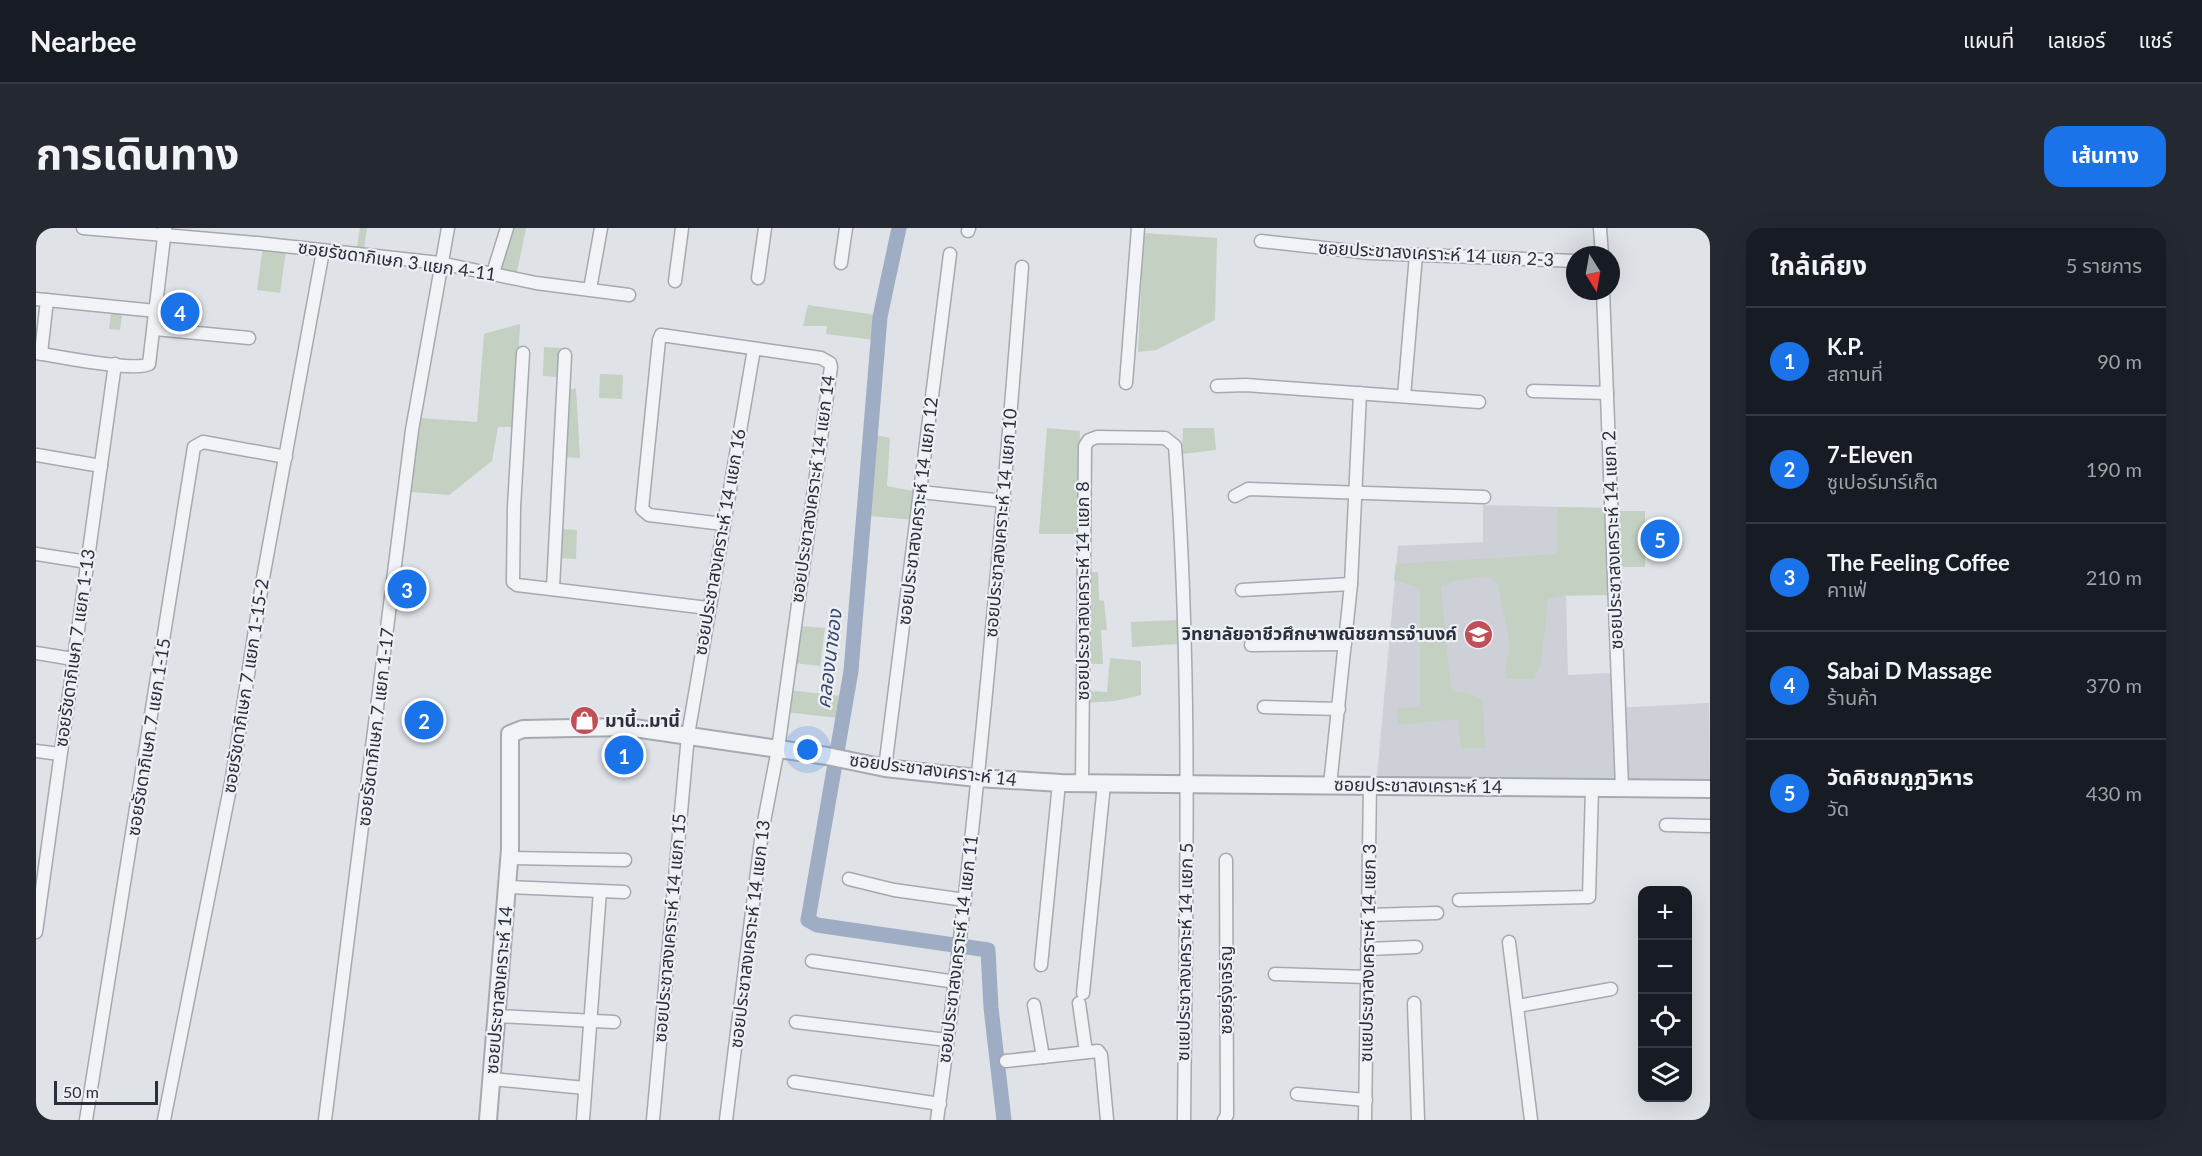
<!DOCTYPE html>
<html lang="th">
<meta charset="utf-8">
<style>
body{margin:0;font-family:Lato,"Noto Sans Thai",sans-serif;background:#242831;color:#f1f3f6}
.controls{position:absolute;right:18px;bottom:18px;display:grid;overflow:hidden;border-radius:12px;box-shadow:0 6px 24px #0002}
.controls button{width:54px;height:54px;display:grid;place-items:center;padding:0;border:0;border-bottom:2px solid #363941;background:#171b24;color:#f1f3f6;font:30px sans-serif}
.compass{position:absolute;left:1530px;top:18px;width:54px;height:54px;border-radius:50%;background:#171b24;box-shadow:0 6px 24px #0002;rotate:169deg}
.scale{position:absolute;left:18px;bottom:15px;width:104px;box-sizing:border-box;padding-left:6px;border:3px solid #2a2f3c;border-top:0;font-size:16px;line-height:21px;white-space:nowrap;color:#2a2f3c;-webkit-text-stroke:4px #eef0f5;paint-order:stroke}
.you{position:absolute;left:772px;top:522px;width:21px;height:21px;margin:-15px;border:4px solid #fff;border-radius:50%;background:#1a73e8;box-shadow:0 0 0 9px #1a73e833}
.badge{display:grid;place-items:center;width:39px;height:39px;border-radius:50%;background:#1a73e8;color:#fff;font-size:20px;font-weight:700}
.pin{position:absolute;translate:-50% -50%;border:3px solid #fff;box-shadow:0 2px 6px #0006}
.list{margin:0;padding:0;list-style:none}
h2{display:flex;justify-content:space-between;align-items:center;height:78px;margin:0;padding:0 24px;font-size:26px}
h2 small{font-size:20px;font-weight:400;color:#9ea1a6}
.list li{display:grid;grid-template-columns:39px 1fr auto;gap:18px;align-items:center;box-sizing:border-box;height:108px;padding:0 24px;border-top:2px solid #363941}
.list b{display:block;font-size:22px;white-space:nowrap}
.list p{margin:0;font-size:20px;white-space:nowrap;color:#9ea1a6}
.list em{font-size:20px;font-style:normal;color:#9ea1a6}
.icon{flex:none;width:33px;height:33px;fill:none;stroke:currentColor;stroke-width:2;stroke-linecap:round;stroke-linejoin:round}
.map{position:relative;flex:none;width:1674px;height:892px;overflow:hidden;border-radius:18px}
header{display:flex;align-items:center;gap:36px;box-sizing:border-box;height:84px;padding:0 30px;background:#171b24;border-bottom:2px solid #363941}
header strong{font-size:28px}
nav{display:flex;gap:33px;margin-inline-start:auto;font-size:21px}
.intro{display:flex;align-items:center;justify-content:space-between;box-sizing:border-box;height:144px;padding:0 36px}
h1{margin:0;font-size:42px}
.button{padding:15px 27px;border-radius:18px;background:#1a73e8;color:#fff;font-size:21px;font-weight:700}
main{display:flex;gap:36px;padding:0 36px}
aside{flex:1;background:#171b24;border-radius:18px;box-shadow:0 6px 24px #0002}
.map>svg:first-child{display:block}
.built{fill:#ced0d8}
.green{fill:#c4d0c1}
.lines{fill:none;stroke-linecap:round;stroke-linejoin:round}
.canal{stroke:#9eadc3;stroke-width:15}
.minor-casing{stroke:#a5a9b0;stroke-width:15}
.tertiary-casing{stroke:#a5a9b0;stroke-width:20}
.minor{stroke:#f1f3f6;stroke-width:12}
.tertiary{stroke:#f1f3f6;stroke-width:16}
.labels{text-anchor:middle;stroke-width:4.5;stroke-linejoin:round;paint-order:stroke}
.street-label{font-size:18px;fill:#2a2f3c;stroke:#eef0f5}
.poi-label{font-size:18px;font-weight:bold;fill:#2a2f3c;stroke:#eef0f5;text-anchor:end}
.water-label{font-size:20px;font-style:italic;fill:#384b6c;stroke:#eef0f5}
</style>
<header>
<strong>Nearbee</strong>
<nav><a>แผนที่</a><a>เลเยอร์</a><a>แชร์</a></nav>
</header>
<div class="intro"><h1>การเดินทาง</h1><a class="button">เส้นทาง</a></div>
<main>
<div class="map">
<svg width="1674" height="892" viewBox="0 0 1674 892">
<rect width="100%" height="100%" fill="#dfe2e7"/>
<polygon class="built" points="1447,277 1569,280 1573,367 1530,368 1532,447 1575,445 1578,480 1673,475 1674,551 1580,557 1340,559 1362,318 1447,314"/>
<g class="green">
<polygon points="324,0 331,0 328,21 321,19"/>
<polygon points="474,0 490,0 481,44 465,41"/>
<polygon points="1108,5 1181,10 1179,92 1120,122 1102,124"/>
<polygon points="227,19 250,22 244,65 221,62"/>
<polygon points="772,77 840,87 839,112 790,106 791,98 767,98"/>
<polygon points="75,85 86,86 84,102 73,101"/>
<polygon points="484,96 479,199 462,199 456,233 413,267 375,264 384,190 441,194 448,106"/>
<polygon points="508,119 525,120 524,149 507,148"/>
<polygon points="564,146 587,147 586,171 563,170"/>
<polygon points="540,160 544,230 527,229 533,162"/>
<polygon points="1011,200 1044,203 1041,306 1003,306"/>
<polygon points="1147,200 1178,200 1180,222 1146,226"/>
<polygon points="840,207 854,210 851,258 881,264 878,292 834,288"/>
<polygon points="1522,279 1569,280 1573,367 1530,367 1512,371 1505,436 1498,451 1471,451 1469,443 1474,417 1462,356 1451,348 1418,353 1405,358 1414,457 1418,464 1432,465 1447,472 1449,520 1425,520 1422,491 1362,497 1361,480 1384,479 1384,360 1358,352 1360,336 1521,326"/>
<rect x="1581" y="283" width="28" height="56"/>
<polygon points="524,301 541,302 540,331 523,330"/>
<polygon points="1050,344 1062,344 1063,372 1068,373 1071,402 1065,402 1067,436 1050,436"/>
<polygon points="1142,392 1143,416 1096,419 1095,394"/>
<polygon points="763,398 789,400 784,438 759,435"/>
<polygon points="1074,430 1105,433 1105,467 1079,473 1050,475 1050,463 1071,464"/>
<polygon points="752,462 805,468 802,490 749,484"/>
</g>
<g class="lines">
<polyline class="canal" points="863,0 844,89 815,443 772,692 781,697 952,722 955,780 968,892"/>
<defs>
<g id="minor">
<polyline points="47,0 221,15 404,35 500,55 593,67"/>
<polyline points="1564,0 1566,27"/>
<polyline points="932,3 933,0"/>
<polyline points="1225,13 1334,25 1539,33"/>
<polyline points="805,35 810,0"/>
<polyline points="457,45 471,0"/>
<polyline points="722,50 729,0"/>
<polyline points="639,53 646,0"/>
<polyline points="554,61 565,0"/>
<polyline points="1567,63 1586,560"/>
<polyline points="0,71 120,83"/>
<polyline points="119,101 213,110"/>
<path d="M0 125C20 128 99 144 113 136L129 1"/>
<polyline points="5,125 11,72"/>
<polyline points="487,125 478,279 477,354 481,357 672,380"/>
<polyline points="1090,155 1102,0"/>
<polyline points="1181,158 1210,157 1443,174"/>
<polyline points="1497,163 1571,165"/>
<polyline points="1368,168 1380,27"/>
<polyline points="1,227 65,238"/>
<polyline points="885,264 968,273"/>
<polyline points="1199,268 1212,261 1448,269"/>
<polyline points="687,296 613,287 606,281 623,112 625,107 785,130 794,135 795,139 742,521 726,604 690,892"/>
<polyline points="0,326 51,334"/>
<polyline points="517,360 529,127"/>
<polyline points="1206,362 1315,356"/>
<polyline points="1215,417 1309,416"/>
<polyline points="0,425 37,431"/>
<polyline points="1228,479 1303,481"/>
<polyline points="0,523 24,526"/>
<polyline points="849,540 914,26"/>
<path d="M1046 556 1049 218 1053 212 1061 209 1129 210 1139 218C1156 442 1150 667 1148 892"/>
<polyline points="1294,557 1315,356 1324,165"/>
<polyline points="1630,597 1674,598"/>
<polyline points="474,630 589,632"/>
<polyline points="813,651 858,662 929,672"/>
<polyline points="471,659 588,664"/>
<polyline points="1423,672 1553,669 1556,560"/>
<polyline points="1332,687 1401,685"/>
<polyline points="0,704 79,136"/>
<polyline points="1473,714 1495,892"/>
<polyline points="1331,721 1380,719"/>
<polyline points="776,733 920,754"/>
<polyline points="1005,737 1023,555"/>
<polyline points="1239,746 1331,749"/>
<polyline points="1047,765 1068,556"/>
<polyline points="1043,775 1050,824"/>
<polyline points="1378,775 1382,892"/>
<polyline points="998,777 1007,829"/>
<polyline points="1482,778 1575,761"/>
<polyline points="461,788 578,794"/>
<polyline points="760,794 911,812"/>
<polyline points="970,833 1062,823 1065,827 1071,892"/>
<polyline points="456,851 549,860"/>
<polyline points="758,854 904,876"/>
<polyline points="1261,866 1330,872"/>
<polyline points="50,892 158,219 167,214 250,229"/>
<polyline points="128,892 196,550 227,350 287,23"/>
<polyline points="289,892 376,202 412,0"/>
<polyline points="547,892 564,663"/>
<polyline points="617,892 652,507 718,121"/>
<path d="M901 892C940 609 964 324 986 39"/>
<polyline points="1188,892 1191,887 1190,632"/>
<polyline points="1329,892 1334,557"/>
</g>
<polyline id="tertiary" points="452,892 474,621 474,506 487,501 591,499 791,528 849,540 941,550 1025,555 1674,561"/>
</defs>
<use href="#minor" class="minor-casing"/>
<use href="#tertiary" class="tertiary-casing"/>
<use href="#minor" class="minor"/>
<use href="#tertiary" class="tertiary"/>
</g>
<defs>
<symbol id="university-disc" viewBox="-11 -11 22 22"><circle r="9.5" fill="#c05057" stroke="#eef0f5"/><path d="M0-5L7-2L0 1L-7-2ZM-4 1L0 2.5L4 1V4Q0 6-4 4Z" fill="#fff"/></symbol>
<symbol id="shop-disc" viewBox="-11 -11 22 22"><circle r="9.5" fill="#c05057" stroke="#eef0f5"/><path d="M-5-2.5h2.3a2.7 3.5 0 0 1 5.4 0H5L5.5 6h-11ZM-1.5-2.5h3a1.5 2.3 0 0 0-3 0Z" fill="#fff"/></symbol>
</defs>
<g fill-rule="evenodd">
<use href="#university-disc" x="1426" y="390" width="33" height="33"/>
<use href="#shop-disc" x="532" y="476" width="33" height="33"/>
</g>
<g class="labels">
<g class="street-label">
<text transform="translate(1400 26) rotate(3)" y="6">ซอยประชาสงเคราะห์ 14 แยก 2-3</text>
<text transform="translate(361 33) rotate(8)" y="6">ซอยรัชดาภิเษก 3 แยก 4-11</text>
<text transform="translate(777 261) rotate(-82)" y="6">ซอยประชาสงเคราะห์ 14 แยก 14</text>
<text transform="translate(882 283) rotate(-83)" y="6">ซอยประชาสงเคราะห์ 14 แยก 12</text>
<text transform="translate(965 295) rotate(-85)" y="6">ซอยประชาสงเคราะห์ 14 แยก 10</text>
<text transform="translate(1577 312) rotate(-92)" y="6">ซอยประชาสงเคราะห์ 14 แยก 2</text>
<text transform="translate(684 314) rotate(-80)" y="6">ซอยประชาสงเคราะห์ 14 แยก 16</text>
<text transform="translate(1047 363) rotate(-90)" y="6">ซอยประชาสงเคราะห์ 14 แยก 8</text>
<text transform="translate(39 420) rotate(-82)" y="6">ซอยรัชดาภิเษก 7 แยก 1-13</text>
<text transform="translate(210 458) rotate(-81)" y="6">ซอยรัชดาภิเษก 7 แยก 1-15-2</text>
<text transform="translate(340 499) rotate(-83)" y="6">ซอยรัชดาภิเษก 7 แยก 1-17</text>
<text transform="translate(113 509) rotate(-81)" y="6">ซอยรัชดาภิเษก 7 แยก 1-15</text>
<text transform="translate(897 542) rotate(7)" y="6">ซอยประชาสงเคราะห์ 14</text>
<text transform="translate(1382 558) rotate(1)" y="6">ซอยประชาสงเคราะห์ 14</text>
<text transform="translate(634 700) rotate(-85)" y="6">ซอยประชาสงเคราะห์ 14 แยก 15</text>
<text transform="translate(714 706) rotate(-83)" y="6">ซอยประชาสงเคราะห์ 14 แยก 13</text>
<text transform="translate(922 721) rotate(-83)" y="6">ซอยประชาสงเคราะห์ 14 แยก 11</text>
<text transform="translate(1149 724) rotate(-89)" y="6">ซแยประชาสงเคราะห์ 14 แยก 5</text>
<text transform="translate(1332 725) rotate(-89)" y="6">ซแยประชาสงเคราะห์ 14 แยก 3</text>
<text transform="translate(463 762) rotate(-85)" y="6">ซอยประชาสงเคราะห์ 14</text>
<text transform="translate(1190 762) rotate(-90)" y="6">ซอยรุ่งเจริญ</text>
</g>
<g class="poi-label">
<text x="1421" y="412">วิทยาลัยอาชีวศึกษาพณิชยการจำนงค์</text>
<text x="569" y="499" text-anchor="start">มานี้...มานี้</text>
</g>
<g class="water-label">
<text transform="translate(793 431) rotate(-83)" y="7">คลองนาซอง</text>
</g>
</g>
</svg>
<div class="controls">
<button>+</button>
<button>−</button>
<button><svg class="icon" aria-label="locate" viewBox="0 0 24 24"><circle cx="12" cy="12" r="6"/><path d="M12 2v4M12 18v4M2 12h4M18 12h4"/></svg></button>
<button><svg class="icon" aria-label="layers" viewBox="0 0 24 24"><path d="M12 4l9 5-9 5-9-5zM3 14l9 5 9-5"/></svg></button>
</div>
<svg class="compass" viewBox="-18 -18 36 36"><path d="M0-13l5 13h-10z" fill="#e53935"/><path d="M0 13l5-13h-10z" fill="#9ea1a6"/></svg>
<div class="scale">50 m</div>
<div class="you"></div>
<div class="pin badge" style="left:588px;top:527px">1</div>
<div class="pin badge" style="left:388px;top:492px">2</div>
<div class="pin badge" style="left:371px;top:361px">3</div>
<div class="pin badge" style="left:144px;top:84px">4</div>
<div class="pin badge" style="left:1624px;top:311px">5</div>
</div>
<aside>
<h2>ใกล้เคียง<small>5 รายการ</small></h2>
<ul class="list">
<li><span class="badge">1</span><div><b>K.P.</b><p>สถานที่</p></div><em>90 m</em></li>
<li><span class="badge">2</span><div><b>7-Eleven</b><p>ซูเปอร์มาร์เก็ต</p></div><em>190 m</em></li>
<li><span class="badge">3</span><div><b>The Feeling Coffee</b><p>คาเฟ่</p></div><em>210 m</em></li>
<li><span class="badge">4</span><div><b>Sabai D Massage</b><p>ร้านค้า</p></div><em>370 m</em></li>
<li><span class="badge">5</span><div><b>วัดคิชฌกูฎวิหาร</b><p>วัด</p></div><em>430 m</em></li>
</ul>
</aside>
</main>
